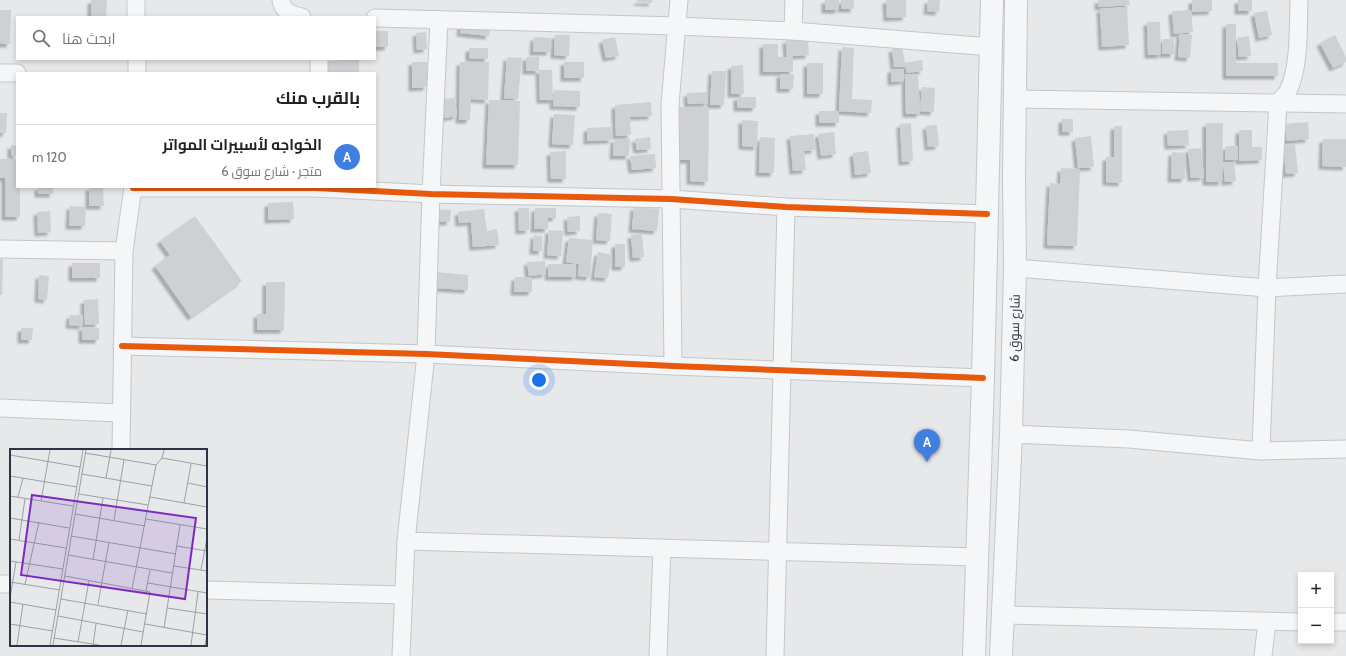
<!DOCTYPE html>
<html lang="ar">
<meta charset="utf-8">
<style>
body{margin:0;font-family:Cabin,Cairo,sans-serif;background:#f6f6f6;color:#222;direction:rtl}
.controls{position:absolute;right:12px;bottom:12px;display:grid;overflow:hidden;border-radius:0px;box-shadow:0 2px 6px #0003}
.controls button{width:36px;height:36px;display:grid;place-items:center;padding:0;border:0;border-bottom:1px solid #e0e0e0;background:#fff;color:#222;font:20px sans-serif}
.you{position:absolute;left:539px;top:380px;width:14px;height:14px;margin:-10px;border:3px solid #fff;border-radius:50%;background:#1a73e8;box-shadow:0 0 0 6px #1a73e833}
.badge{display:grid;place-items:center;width:26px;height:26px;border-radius:50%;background:#111827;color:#fff;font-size:13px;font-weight:700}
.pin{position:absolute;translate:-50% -33px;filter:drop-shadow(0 1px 2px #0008)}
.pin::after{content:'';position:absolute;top:21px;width:14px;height:12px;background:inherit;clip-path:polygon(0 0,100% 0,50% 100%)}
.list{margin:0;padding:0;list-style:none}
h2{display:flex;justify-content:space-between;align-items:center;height:52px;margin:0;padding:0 16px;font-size:17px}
h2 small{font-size:13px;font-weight:400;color:#767676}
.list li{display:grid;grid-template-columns:26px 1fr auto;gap:12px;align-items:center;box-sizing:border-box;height:64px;padding:0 16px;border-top:1px solid #e0e0e0}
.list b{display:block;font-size:15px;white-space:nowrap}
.list p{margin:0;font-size:13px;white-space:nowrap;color:#767676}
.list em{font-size:13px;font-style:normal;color:#767676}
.icon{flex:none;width:22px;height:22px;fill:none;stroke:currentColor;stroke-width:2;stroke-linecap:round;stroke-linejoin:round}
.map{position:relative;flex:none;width:1346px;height:656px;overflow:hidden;direction:ltr}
.search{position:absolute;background:#fff;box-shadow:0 2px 6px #0003;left:16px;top:16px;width:360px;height:44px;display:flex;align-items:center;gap:10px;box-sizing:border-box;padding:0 14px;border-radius:0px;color:#767676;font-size:15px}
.panel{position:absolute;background:#fff;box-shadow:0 2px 6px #0003;left:16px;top:72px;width:360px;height:116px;border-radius:0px;direction:rtl}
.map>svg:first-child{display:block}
.building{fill:#ced0d3;filter:url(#shadow)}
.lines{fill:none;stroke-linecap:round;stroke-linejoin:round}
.minor-casing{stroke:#c4c6c8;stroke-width:19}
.tertiary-casing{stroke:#c4c6c8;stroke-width:24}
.minor{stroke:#f5f6f7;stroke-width:17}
.tertiary{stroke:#f5f6f7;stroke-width:22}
.cycleway-casing{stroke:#f4f6f9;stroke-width:8}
.cycleway{stroke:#e8590c;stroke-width:6}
.labels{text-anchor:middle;stroke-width:3.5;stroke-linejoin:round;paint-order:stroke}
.street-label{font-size:13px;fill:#2b3445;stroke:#f4f6f9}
.inset-road{fill:none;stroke:#9ba0a8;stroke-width:1}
.view{fill:#7b2cbf;fill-opacity:0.15;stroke:#7b2cbf;stroke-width:2}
.inset-edge{fill:none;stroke:#2b3445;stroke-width:2}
</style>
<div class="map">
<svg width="1346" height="656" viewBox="0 0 1346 656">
<defs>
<filter id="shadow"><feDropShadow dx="-3.5" dy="3.5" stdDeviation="1" flood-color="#0004"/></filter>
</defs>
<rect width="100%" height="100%" fill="#e6e8ea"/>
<g class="building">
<polygon points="91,0 107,0 106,17 91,17"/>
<polygon points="638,0 652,0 652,3 637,2"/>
<rect x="825" y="0" width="14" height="10"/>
<rect x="841" y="0" width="13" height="9"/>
<polygon points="886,0 906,0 906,17 887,18"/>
<polygon points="928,0 940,0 939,12 927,11"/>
<polygon points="1098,0 1129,0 1130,5 1098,7"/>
<polygon points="1192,0 1212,0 1212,11 1192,12"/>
<rect x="1238" y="0" width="14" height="11"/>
<polygon points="1127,7 1129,45 1102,47 1100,9"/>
<polygon points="0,10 11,10 10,44 0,44"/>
<polygon points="1191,10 1193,32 1174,34 1172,11"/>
<polygon points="1267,11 1272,35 1259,38 1254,13"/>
<polygon points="1147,22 1160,22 1161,55 1148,55"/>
<polygon points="461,24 490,27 489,36 460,33"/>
<polygon points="1226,24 1236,24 1236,63 1278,63 1278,76 1226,76"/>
<rect x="375" y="31" width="13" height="16"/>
<polygon points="426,32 427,49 417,50 416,33"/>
<polygon points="1180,34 1192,35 1190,58 1178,57"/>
<polygon points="555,35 570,35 569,56 554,55"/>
<polygon points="1335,35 1346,57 1346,62 1333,68 1320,43"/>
<polygon points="1249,36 1251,56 1239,57 1237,38"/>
<polygon points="534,37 550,38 550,52 533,52"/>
<polygon points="615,37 619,56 606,58 602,40"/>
<polygon points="808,38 809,55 793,56 793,72 763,72 763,44 778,44 778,57 787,57 786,40"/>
<rect x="1162" y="39" width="12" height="15"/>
<polygon points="842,47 854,48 852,99 872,100 871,113 839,111"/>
<polygon points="902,47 905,63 922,60 923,71 907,73 905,66 894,67 892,49"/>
<polygon points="469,48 488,48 488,59 469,58"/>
<polygon points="507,57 522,58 518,99 504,98"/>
<rect x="526" y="57" width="13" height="14"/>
<polygon points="359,59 359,73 328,73 327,61"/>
<polygon points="412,62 427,62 427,87 412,88"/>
<polygon points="460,62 489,62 488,100 471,99 470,120 459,120"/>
<rect x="564" y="62" width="20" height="16"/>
<rect x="807" y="63" width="16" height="31"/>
<polygon points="743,65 744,94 731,94 731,66"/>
<polygon points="891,69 904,69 904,81 891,82"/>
<polygon points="539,70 552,70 553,100 540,100"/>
<polygon points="712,71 726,71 724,105 710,105"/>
<polygon points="780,74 794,74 793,89 780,89"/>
<polygon points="905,74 918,74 920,114 906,114"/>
<polygon points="922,87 935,88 934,112 920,111"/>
<polygon points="554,90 580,91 580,107 553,106"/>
<polygon points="708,92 708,103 688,104 687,93"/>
<rect x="737" y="97" width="19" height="11"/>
<polygon points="455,98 457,116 444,118 442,99"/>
<polygon points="489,100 520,101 518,165 486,165"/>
<polygon points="651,102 652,116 630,117 631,135 616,136 615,105"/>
<polygon points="677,107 709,107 708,182 690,181 690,160 676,160"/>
<rect x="819" y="111" width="20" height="12"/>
<polygon points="0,113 7,113 6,133 0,133"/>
<polygon points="554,114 575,115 573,145 552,144"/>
<rect x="1062" y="119" width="11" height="13"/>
<polygon points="742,120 758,121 757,147 742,146"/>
<polygon points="1308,122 1309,139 1287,141 1285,124"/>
<polygon points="911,123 913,161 902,162 900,124"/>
<polygon points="1206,123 1223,123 1222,182 1206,182"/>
<polygon points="937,125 939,146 928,147 926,126"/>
<polygon points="1114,126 1122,126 1122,183 1106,182 1106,157 1114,157"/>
<polygon points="611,127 612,140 587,141 587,128"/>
<polygon points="1188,130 1189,145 1168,146 1167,131"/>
<polygon points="1239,130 1252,130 1252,147 1262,147 1262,160 1239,161"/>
<polygon points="834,132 836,154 821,156 818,134"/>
<polygon points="814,134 815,150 804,151 806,170 793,171 790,136"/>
<polygon points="1091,136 1094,167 1078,168 1075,138"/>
<polygon points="650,137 651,149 637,150 635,139"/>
<polygon points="760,137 775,138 774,173 759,173"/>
<polygon points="614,139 630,139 629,156 613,156"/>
<polygon points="1323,139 1346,139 1346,167 1322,166"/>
<polygon points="1295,144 1298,173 1286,174 1283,145"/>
<polygon points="11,145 17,146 17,156 11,155"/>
<polygon points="1226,146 1238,146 1238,160 1225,160"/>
<polygon points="1201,148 1204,177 1191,178 1188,149"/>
<polygon points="566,151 566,179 551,179 550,152"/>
<polygon points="868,151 871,173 855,175 853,153"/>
<polygon points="1172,152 1186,153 1185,179 1171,179"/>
<polygon points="655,154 656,168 632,170 630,156"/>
<polygon points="0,159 17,159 17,187 20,187 20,217 5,217 5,178 0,178"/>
<polygon points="1223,162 1234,162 1236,181 1225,182"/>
<polygon points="1061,168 1080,169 1077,246 1047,245 1050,183 1060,184"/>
<rect x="38" y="187" width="15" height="7"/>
<polygon points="89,187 103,187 104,206 89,206"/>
<polygon points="293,202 294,219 268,220 268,203"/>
<polygon points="70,206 86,207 85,226 69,226"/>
<polygon points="634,207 659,209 657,231 632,229"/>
<polygon points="518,208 529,208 529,230 519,231"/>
<polygon points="535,208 556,208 556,218 548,218 548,229 534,229"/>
<polygon points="428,209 451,210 450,222 427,221"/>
<polygon points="484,209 487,231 497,229 499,245 473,247 471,222 459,223 458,212"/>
<polygon points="50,211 51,232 38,233 37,212"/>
<polygon points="598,213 612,214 610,241 596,240"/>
<polygon points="195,216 242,281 191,317 155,266 170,255 160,241"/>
<polygon points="580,216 580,231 568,232 567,217"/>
<polygon points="549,230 563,231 561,256 547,255"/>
<polygon points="642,234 644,257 633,258 631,235"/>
<polygon points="534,235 542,236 542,251 533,251"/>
<polygon points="569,238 593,240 590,277 578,276 579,264 566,262"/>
<rect x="615" y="244" width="10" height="23"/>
<polygon points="598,252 612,255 608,278 594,277"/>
<polygon points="0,259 3,259 2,295 0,295"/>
<polygon points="545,261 546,274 529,276 527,262"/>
<rect x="72" y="263" width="28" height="15"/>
<rect x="548" y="264" width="28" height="13"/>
<polygon points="436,272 468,275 468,290 435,288"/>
<polygon points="39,275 49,276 47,300 38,299"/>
<polygon points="515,277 532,277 532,292 514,292"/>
<polygon points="266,282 285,282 284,330 257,330 257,314 266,314"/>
<polygon points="98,299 99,324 85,325 84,300"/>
<polygon points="70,315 83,315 83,326 69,325"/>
<polygon points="82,327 99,328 99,340 82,340"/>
<polygon points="21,328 33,328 32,340 21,340"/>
</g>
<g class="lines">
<defs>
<g id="minor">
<polyline points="136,0 136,17"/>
<path d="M281 0C282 11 293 16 302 17"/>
<polyline points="375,18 677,26 793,31 991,47"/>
<polyline points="793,31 794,0"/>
<polyline points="137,59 137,73"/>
<polyline points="0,73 17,73"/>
<polyline points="319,73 319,59"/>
<polyline points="1014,99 1346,104"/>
<polyline points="133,188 316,188 431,194 671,199 786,207 987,214"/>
<polyline points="0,249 124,251"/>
<polyline points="1015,268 1267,288 1346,284"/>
<polyline points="122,346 426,354 673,366 983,378"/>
<polyline points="673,366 670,104 679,0"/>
<polyline points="0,408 121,413"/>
<polyline points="1011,434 1129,439 1261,451 1346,449"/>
<polyline points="121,450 124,251 133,187"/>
<path d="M1261 451 1267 288 1278 103C1281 99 1285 96 1288 91 1300 67 1298 27 1299 0"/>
<polyline points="406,541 977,557"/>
<polyline points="0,584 11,584"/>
<polyline points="206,590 404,595"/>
<polyline points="1003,615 1301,622"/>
<polyline points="1331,622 1346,622"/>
<polyline points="401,656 406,541 426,354 431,194 439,20"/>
<polyline points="658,656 662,548"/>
<polyline points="775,656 786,207"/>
<polyline points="1263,656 1267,622"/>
</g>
<g id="tertiary">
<polyline points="974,656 983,378 992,0"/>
<polyline points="1001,656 1011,434 1015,268 1014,178 1016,0"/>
</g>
</defs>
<use href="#minor" class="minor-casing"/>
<use href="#tertiary" class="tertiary-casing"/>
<use href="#minor" class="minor"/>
<use href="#tertiary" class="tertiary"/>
<defs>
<g id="cycleway">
<polyline points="133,188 316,188 431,194 671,199 786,207 987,214"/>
<polyline points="122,346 426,354 673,366 983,378"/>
</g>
</defs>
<use href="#cycleway" class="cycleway-casing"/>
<use href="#cycleway" class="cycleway"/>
</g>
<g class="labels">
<g class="street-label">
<text transform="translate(1014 328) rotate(-89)" y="5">شارع سوق 6</text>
</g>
</g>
<g transform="translate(10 449)">
<rect width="197" height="197" fill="#e6e8ea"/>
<path class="inset-road" d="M75 4 146 16M0 6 70 18M152 9 197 17M72 25 142 37M0 27 67 38M96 29 101 1M178 34 197 38M69 45 138 56M0 47 63 57M8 48 13 29M140 48 197 58M31 52 40 1M174 54 181 15M65 65 135 77M0 69 59 79M136 70 197 80M104 71 114 11M61 87 166 105M0 90 56 99M9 91 15 50M167 97 197 102M58 106 162 124M83 111 93 49M0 112 53 120M164 117 197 122M191 121 197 89M55 127 140 143 131 196M0 133 50 141M138 134 197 144M15 135 29 73M122 140 146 16 152 9 154 1M136 142 140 121M0 149 6 113M51 150 137 165M0 153 46 161M88 155 99 93M157 159 197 165M48 167 133 183M0 175 43 182M135 175 197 186 195 196M154 179 170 76M44 189 89 196M68 193 79 132M7 196 13 155M40 196 73 1M43 196 76 1M83 196 86 175M111 196 118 161M181 196 188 143"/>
<path class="view" d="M22 46 186 69 175 150 11 126Z"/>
<rect width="197" height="197" class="inset-edge"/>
</g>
</svg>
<div class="controls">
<button>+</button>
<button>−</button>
</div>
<div class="you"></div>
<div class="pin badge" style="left:927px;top:462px;background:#3f7fe0">A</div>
<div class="search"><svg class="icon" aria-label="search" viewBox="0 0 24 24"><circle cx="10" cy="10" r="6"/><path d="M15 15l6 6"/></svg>ابحث هنا</div>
<section class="panel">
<h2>بالقرب منك<small></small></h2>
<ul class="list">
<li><span class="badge" style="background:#3f7fe0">A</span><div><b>الخواجه لأسبيرات المواتر</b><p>متجر · شارع سوق 6</p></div><em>120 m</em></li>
</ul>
</section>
</div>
